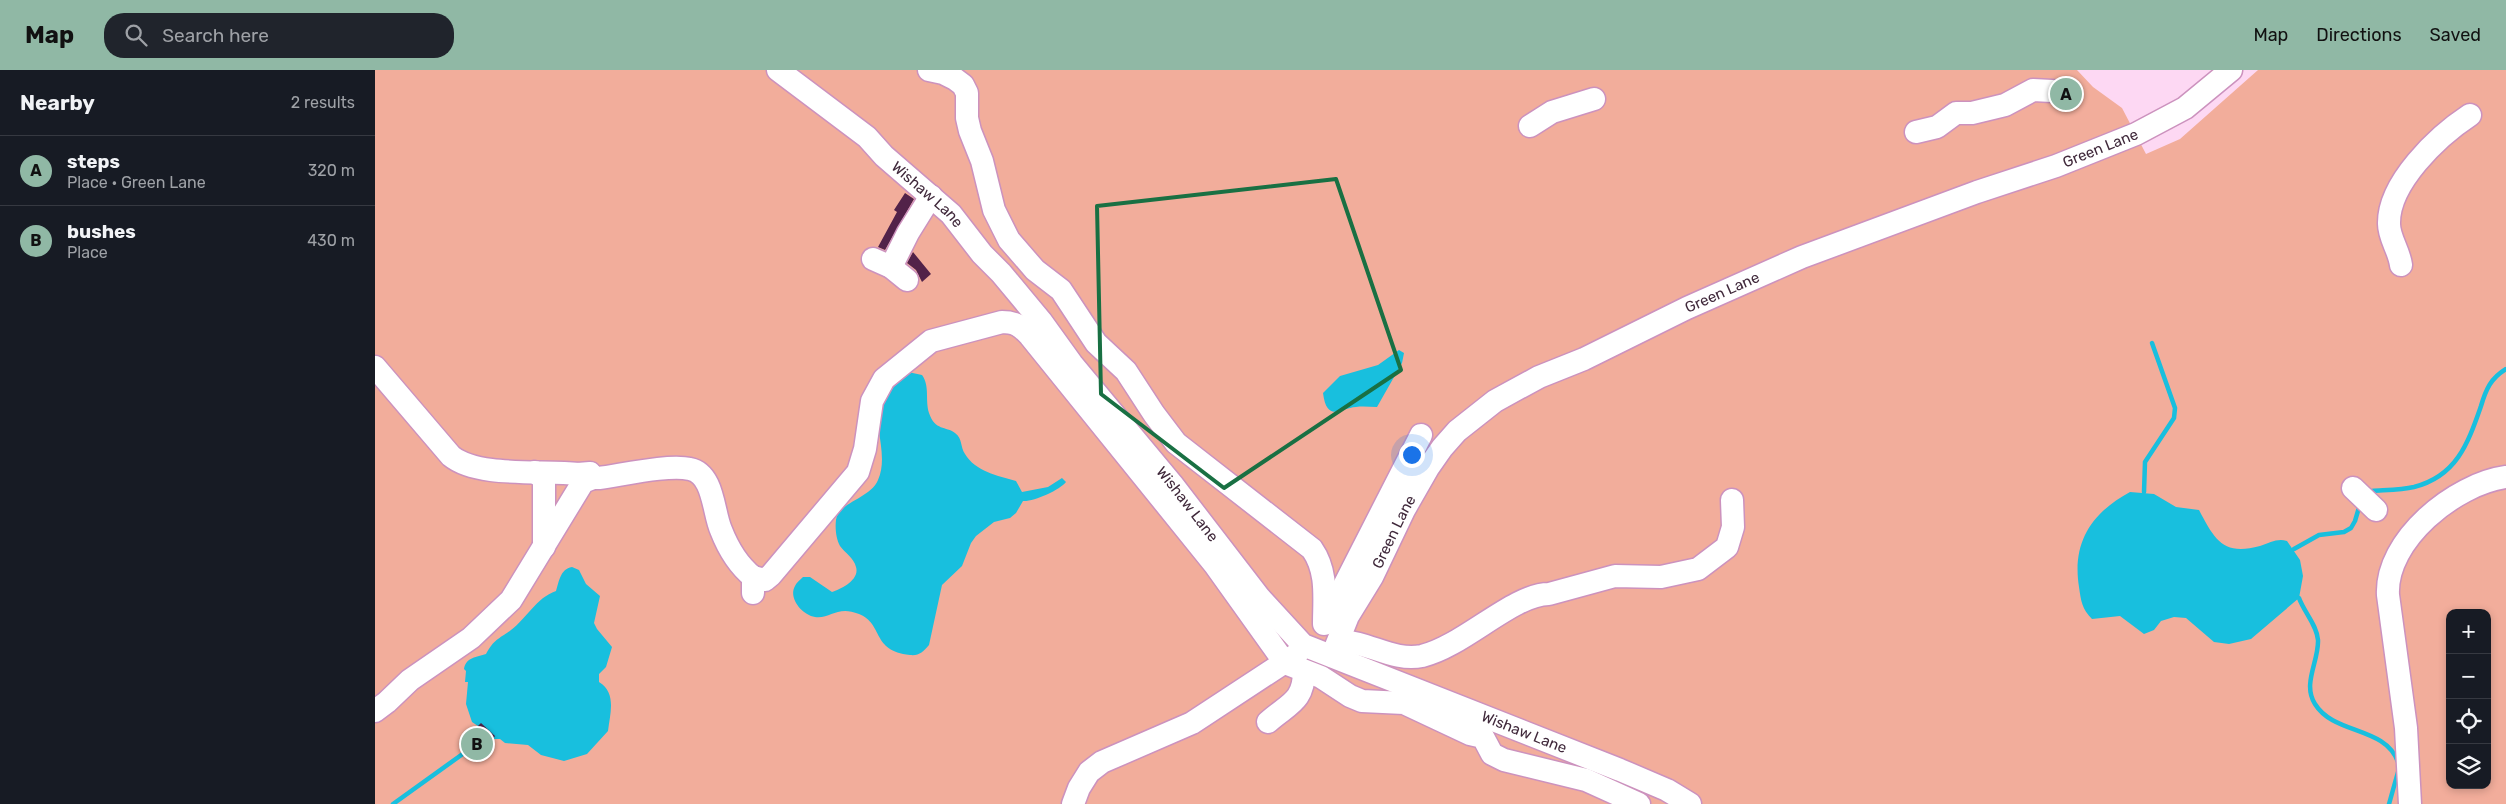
<!DOCTYPE html>
<meta charset="utf-8">
<style>
body{margin:0;font-family:Rubik,sans-serif;background:#20242c;color:#f1f3f6}
.controls{position:absolute;right:15px;bottom:15px;display:grid;overflow:hidden;border-radius:10px;box-shadow:0 2px 8px #0003}
.controls button{width:45px;height:45px;display:grid;place-items:center;padding:0;border:0;border-bottom:1px solid #363941;background:#171b24;color:#f1f3f6;font:25px sans-serif}
.you{position:absolute;left:1036px;top:384px;width:18px;height:18px;margin:-12px;border:4px solid #fff;border-radius:50%;background:#1a73e8;box-shadow:0 0 0 8px #1a73e833}
.badge{display:grid;place-items:center;width:32px;height:32px;border-radius:50%;background:#90b8a5;color:#111;font-size:16px;font-weight:700}
.pin{position:absolute;translate:-50% -50%;border:2px solid #fff;box-shadow:0 1px 5px #0006}
.list{margin:0;padding:0;list-style:none}
h2{display:flex;justify-content:space-between;align-items:center;height:65px;margin:0;padding:0 20px;font-size:21px}
h2 small{font-size:16px;font-weight:400;color:#9ea1a6}
.list li{display:grid;grid-template-columns:32px 1fr auto;gap:15px;align-items:center;box-sizing:border-box;height:70px;padding:0 20px;border-top:1px solid #363941}
.list b{display:block;font-size:19px;white-space:nowrap}
.list p{margin:0;font-size:16px;white-space:nowrap;color:#9ea1a6}
.list em{font-size:16px;font-style:normal;color:#9ea1a6}
.icon{flex:none;width:28px;height:28px;fill:none;stroke:currentColor;stroke-width:2;stroke-linecap:round;stroke-linejoin:round}
.map{position:relative;flex:none;width:2131px;height:734px;overflow:hidden}
header{display:flex;align-items:center;gap:30px;box-sizing:border-box;height:70px;padding:0 25px;background:#90b8a5;color:#111}
header strong{font-size:24px}
nav{display:flex;gap:28px;margin-inline-start:auto;font-size:18px}
.search{width:350px;height:45px;background:#20242c;display:flex;align-items:center;gap:12px;box-sizing:border-box;padding:0 18px;border-radius:20px;color:#9ea1a6;font-size:19px}
main{display:flex}
aside{flex:1;background:#171b24}
.map>svg:first-child{display:block}
.green{fill:#f2ad9b;fill-rule:evenodd}
.water{fill:#18bfde}
.lines{fill:none;stroke-linecap:round;stroke-linejoin:round}
.stream{stroke:#18bfde;stroke-width:4.5}
.building{fill:#522249}
.minor-casing{stroke:#cc92be;stroke-width:25}
.minor{stroke:#fff;stroke-width:22}
.marked{fill:none;stroke:#197043;stroke-width:4;stroke-linejoin:round}
.labels{text-anchor:middle;stroke-width:5;stroke-linejoin:round;paint-order:stroke}
.street-label{font-size:15px;fill:#40293b;stroke:#faeef7}
</style>
<header>
<strong>Map</strong>
<div class="search"><svg class="icon" aria-label="search" viewBox="0 0 24 24"><circle cx="10" cy="10" r="6"/><path d="M15 15l6 6"/></svg>Search here</div>
<nav><a>Map</a><a>Directions</a><a>Saved</a></nav>
</header>
<main>
<aside>
<h2>Nearby<small>2 results</small></h2>
<ul class="list">
<li><span class="badge">A</span><div><b>steps</b><p>Place · Green Lane</p></div><em>320 m</em></li>
<li><span class="badge">B</span><div><b>bushes</b><p>Place</p></div><em>430 m</em></li>
</ul>
</aside>
<div class="map">
<svg width="2131" height="734" viewBox="0 0 2131 734">
<rect width="100%" height="100%" fill="#fdd8f3"/>
<path class="green" d="M0 0H1702L1718 17 1747 38 1771 84 1805 69 1883 0H2131V734H0ZM2075 543H2112V715H2075Z"/>
<g class="water">
<path d="M1024 280 1029 283 1027 293 1002 337C995 337 988 336 981 337 965 338 952 353 948 323L965 306 1003 295Z"/>
<path d="M533 302 547 305C555 316 550 330 554 343 560 361 571 356 580 363 588 369 585 377 590 384 600 401 623 406 641 411L647 422 673 417 687 408 691 412C685 420 658 432 648 431L641 443 635 448 619 452 601 466 596 473 587 496 567 515 554 575C548 582 544 586 535 585 496 581 509 554 484 544 462 535 456 549 440 547 427 545 413 528 420 516 421 513 425 510 428 507H435L457 522C466 519 485 510 481 497 479 488 470 483 465 476 461 469 460 458 461 450 463 432 495 429 503 410 510 394 506 377 504 361 502 350 505 337 506 327Z"/>
<path d="M1755 422 1779 424 1801 437 1824 440C1840 470 1848 486 1885 476 1895 473 1902 468 1912 471L1925 490 1928 506 1924 528 1876 569 1854 574 1839 572 1811 548 1799 547 1786 551 1779 560 1769 564 1745 546 1717 549C1707 539 1706 531 1704 517 1697 473 1716 443 1755 422Z"/>
<path d="M197 497 204 500 211 514 225 526 219 553 222 559 237 577 231 597 224 604V612C242 623 235 644 233 661L212 684 189 691 166 685 153 675 130 673 125 669H111L106 665 103 656 97 652 91 634 93 612H90L91 601 89 599C91 587 102 587 111 584 119 569 124 569 136 560 152 548 161 528 181 521 184 512 185 499 197 497Z"/>
</g>
<g class="lines">
<g class="stream">
<polyline points="1769,422 1770,392 1799,348 1800,338 1777,273"/>
<path d="M1993 424 1997 421C2010 420 2026 420 2039 417 2082 406 2093 373 2106 336 2111 319 2116 308 2131 299"/>
<polyline points="1919,479 1944,465 1969,462 1976,458 1980,451 1985,434"/>
<path d="M1924 528C1929 542 1942 555 1943 570 1944 591 1927 614 1940 634 1959 665 2010 656 2023 692"/>
<polyline points="18,734 96,678"/>
<polyline points="2014,734 2023,702"/>
</g>
</g>
<g class="building">
<polygon points="530,123 539,129 510,180 503,177 522,142 519,140"/>
<polygon points="538,182 556,204 547,212 541,200 532,193"/>
<polygon points="106,653 120,666 108,685 95,685 90,679 90,669"/>
</g>
<g class="lines">
<defs>
<g id="minor">
<path id="s1" d="M403 0 492 67 509 86 576 144 607 184 626 203 666 251 697 294 797 414 884 527 928 575 1245 700 1292 720 1315 734"/>
<path d="M554 0 568 3 580 9 588 15 592 23V48L595 61 607 91 619 140 634 170 660 200 686 220 721 273 751 301 779 344 801 373 937 479C953 502 949 528 949 554"/>
<polyline points="1155,56 1177,42 1219,29"/>
<polyline points="1541,62 1562,57 1581,43 1597,43 1630,35 1658,20 1677,21"/>
<polyline points="498,189 516,197 532,210"/>
<path d="M2026 195C2024 180 2014 168 2014 154 2013 113 2063 66 2095 45"/>
<polyline points="516,197 533,163 556,126"/>
<path d="M0 297 76 386C103 408 168 400 203 404L215 403 218 408H224C247 405 294 394 315 399 339 404 338 442 346 460 353 478 363 495 378 507"/>
<polyline points="160,402 169,409 169,477"/>
<polyline points="1978,418 2001,440"/>
<path d="M378 523V507L390 510 396 505 483 402 490 379 497 331 509 309 556 271 627 252C640 252 646 256 655 266L840 495 910 593 946 607 975 626 987 631 1029 633 1095 664 1108 667 1117 684 1129 690 1211 710 1264 734"/>
<polyline points="951,551 1046,365"/>
<path d="M964 571C993 571 1018 592 1047 586 1089 576 1138 524 1174 524L1240 506 1286 507 1323 499 1352 477 1358 457 1357 430"/>
<path id="s2" d="M957 586 973 546 997 507 1029 440 1053 398 1067 378 1082 361 1120 331 1164 307 1209 289 1312 238 1427 187 1602 122 1681 96 1761 64 1810 38 1856 0"/>
<polyline points="0,641 12,632 35,610 96,568 136,530 208,412 218,408"/>
<path d="M893 652C913 634 929 632 929 601"/>
<polyline points="698,734 704,718 714,702 727,692 817,653 922,584"/>
<path d="M2035 734 2031 658 2013 525C2010 470 2080 414 2131 407"/>
</g>
</defs>
<use href="#minor" class="minor-casing"/>
<use href="#minor" class="minor"/>
</g>
<path class="marked" d="M961 109 1026 300 849 418 726 324 722 136Z"/>
<g class="labels">
<g class="street-label">
<text dy="5" stroke="none"><textPath href="#s2" startOffset="964">Green Lane</textPath></text>
<text dy="5" stroke="none"><textPath href="#s1" startOffset="195">Wishaw Lane</textPath></text>
<text dy="5" stroke="none"><textPath href="#s2" startOffset="559">Green Lane</textPath></text>
<text dy="5" stroke="none"><textPath href="#s1" startOffset="600">Wishaw Lane</textPath></text>
<text dy="5" stroke="none"><textPath href="#s2" startOffset="139">Green Lane</textPath></text>
<text dy="5" stroke="none"><textPath href="#s1" startOffset="1020">Wishaw Lane</textPath></text>
</g>
</g>
</svg>
<div class="controls">
<button>+</button>
<button>−</button>
<button><svg class="icon" aria-label="locate" viewBox="0 0 24 24"><circle cx="12" cy="12" r="6"/><path d="M12 2v4M12 18v4M2 12h4M18 12h4"/></svg></button>
<button><svg class="icon" aria-label="layers" viewBox="0 0 24 24"><path d="M12 4l9 5-9 5-9-5zM3 14l9 5 9-5"/></svg></button>
</div>
<div class="you"></div>
<div class="pin badge" style="left:1691px;top:24px">A</div>
<div class="pin badge" style="left:102px;top:674px">B</div>
</div>
</main>
